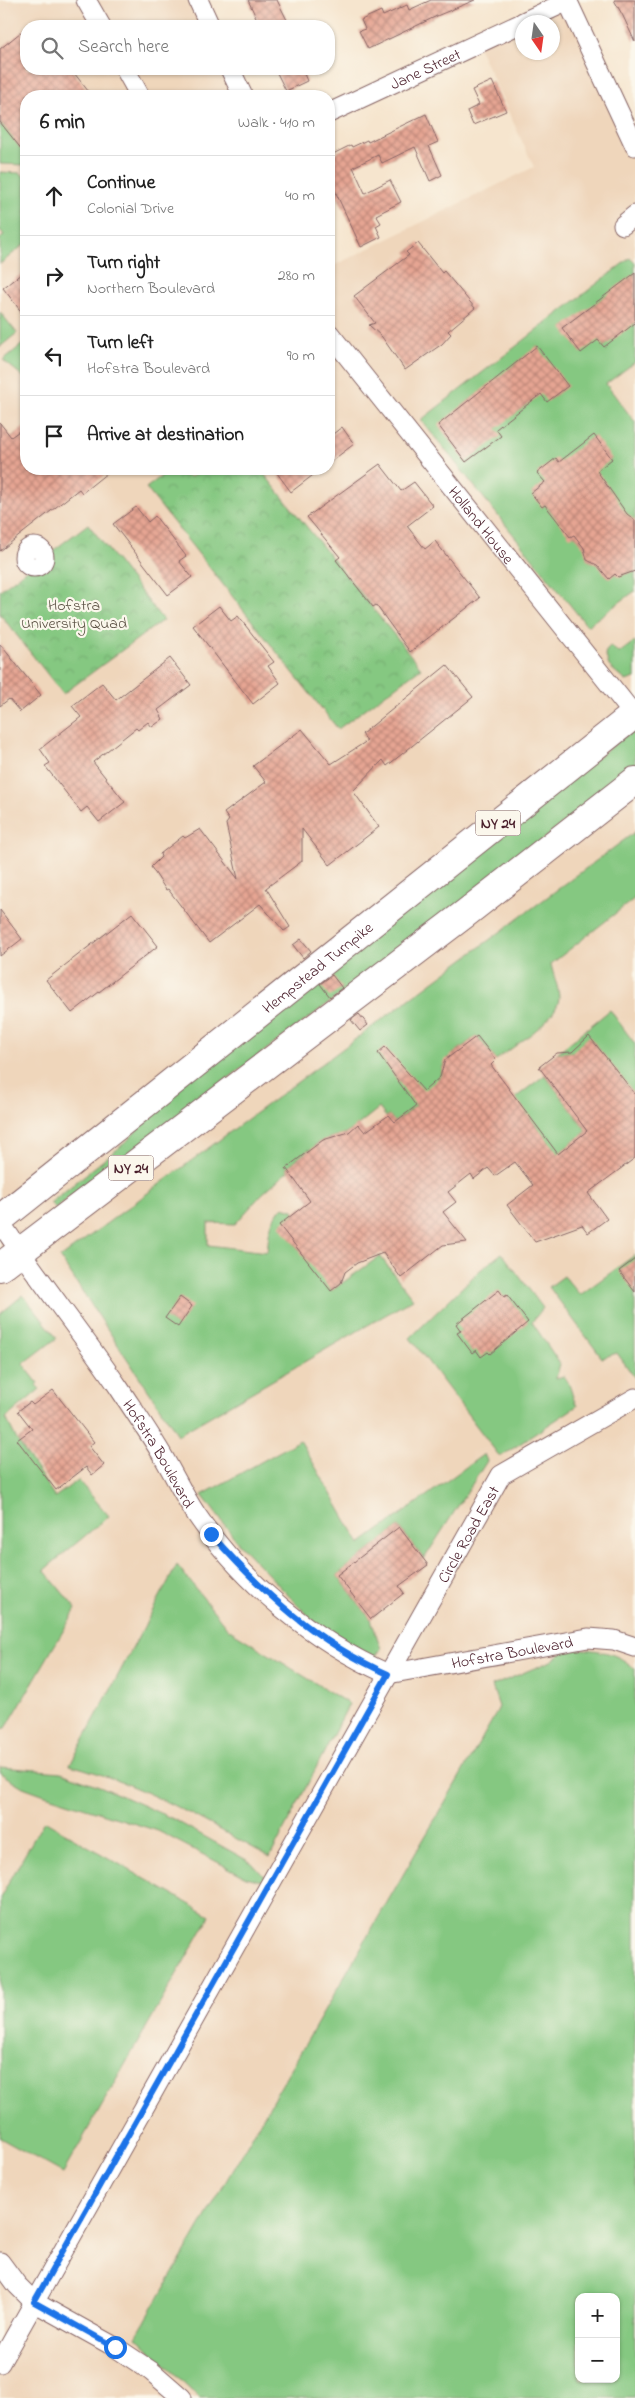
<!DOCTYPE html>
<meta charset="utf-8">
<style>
body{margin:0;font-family:"Indie Flower",sans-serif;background:#f2f2f2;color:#222}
.controls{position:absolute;right:15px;bottom:15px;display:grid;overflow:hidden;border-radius:10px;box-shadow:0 1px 4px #0004}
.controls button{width:45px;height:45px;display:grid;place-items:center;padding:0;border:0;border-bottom:1px solid #e0e0e0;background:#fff;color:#222;font:25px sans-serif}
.compass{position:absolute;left:515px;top:15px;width:45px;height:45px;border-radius:50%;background:#fff;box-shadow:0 1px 4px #0004;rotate:167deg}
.stop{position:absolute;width:15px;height:15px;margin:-11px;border:4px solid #1a73e8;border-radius:50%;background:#fff}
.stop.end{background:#1a73e8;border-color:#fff;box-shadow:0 1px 5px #0008}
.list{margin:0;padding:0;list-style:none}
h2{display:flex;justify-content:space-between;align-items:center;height:65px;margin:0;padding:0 20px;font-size:21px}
h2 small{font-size:16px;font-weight:400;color:#767676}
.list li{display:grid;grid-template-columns:32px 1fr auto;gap:15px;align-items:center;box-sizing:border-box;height:80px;padding:0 20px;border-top:1px solid #e0e0e0}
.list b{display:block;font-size:19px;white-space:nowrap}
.list p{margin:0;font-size:16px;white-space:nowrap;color:#767676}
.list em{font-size:16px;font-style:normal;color:#767676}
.icon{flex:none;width:28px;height:28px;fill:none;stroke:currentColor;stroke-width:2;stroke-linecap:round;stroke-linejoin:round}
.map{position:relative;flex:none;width:635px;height:2398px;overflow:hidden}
.search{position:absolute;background:#fff;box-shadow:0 1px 4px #0004;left:20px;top:20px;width:315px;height:55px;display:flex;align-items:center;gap:12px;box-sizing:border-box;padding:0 18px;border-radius:20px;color:#767676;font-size:19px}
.panel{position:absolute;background:#fff;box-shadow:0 1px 4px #0004;left:20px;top:90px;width:315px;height:385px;border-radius:20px}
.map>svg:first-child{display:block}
.built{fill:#efd6bb;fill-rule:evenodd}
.grass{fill:#85c881;stroke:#687456;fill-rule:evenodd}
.park{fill:url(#park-crowns);stroke:#687456}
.building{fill:url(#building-cross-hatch)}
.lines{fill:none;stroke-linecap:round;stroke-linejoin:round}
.street-casing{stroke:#866464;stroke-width:21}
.primary-casing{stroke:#866464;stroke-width:30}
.street{stroke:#fff;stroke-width:19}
.primary{stroke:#fff;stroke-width:28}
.route{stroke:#1a73e8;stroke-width:6}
.labels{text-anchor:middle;stroke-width:4.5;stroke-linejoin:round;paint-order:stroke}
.shield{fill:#fbf7ec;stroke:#7f6065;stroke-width:1}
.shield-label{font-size:15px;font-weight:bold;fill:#4a1f2b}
.street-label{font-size:16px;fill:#4a1f2b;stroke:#fbf7ec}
.park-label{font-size:16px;fill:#5c5245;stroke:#fbf7ec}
</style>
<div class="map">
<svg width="635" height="2398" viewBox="0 0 635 2398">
<defs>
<pattern id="park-crowns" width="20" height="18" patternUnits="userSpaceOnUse" patternTransform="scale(1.25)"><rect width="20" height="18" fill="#85c881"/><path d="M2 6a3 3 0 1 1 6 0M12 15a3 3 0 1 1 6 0" fill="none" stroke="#74ab70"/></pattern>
<pattern id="building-cross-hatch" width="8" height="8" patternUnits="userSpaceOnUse" patternTransform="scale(1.25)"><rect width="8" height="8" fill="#e6a593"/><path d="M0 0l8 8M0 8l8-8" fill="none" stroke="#bc8678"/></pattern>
</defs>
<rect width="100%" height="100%" fill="#fbf7ec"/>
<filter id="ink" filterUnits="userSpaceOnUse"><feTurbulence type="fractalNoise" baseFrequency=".02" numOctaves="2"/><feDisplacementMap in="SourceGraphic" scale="10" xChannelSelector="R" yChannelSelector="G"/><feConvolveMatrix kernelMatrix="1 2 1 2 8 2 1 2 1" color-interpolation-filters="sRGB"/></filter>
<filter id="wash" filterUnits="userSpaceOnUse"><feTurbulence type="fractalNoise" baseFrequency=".0096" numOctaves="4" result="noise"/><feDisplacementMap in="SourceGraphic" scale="20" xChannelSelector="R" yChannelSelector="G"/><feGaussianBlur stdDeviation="1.12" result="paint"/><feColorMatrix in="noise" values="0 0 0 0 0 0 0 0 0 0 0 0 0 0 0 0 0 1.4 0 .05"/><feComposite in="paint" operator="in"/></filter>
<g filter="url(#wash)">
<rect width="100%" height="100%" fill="#f6e5ce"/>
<path class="built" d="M0 0H198L210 26H26V69H230L243 96H26V469H329V268L534 167 477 44 522 23V52H552V22H523L568 1 635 146V2398H0ZM579 2297H616V2379H579Z"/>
<g class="grass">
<polygon points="0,122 23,151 26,152 26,165 0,164"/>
<polygon points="0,172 21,173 26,179 26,243 0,264 0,239 4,235 0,230"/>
<polygon points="630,258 635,263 635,362 606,384 635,422 635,591 587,626 421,420"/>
<polygon points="0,312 17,333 0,347"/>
<polygon points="24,343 26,346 26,379 3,360"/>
<polygon points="635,641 635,678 626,681 609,666 605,653 610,646 619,653"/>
<polygon points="635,728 635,766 481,889 55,1208 50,1203 126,1142 177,1087"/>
<path d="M635 832V898L551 964C553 975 559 988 559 998 558 1020 512 1047 496 1060L477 1036 445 1060 440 1077 435 1081 440 1087 395 1122 389 1115 386 1117 379 1108 349 1132 323 1140 315 1145 320 1153 315 1156 309 1149 286 1168 288 1171 262 1194 235 1224 208 1223V1245L267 1252C269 1235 269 1219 283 1207L293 1210 331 1291 380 1256 413 1299 178 1435 60 1258Z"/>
<polygon points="610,1010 635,1044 635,1094 572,1052 557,1053"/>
<polygon points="545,1075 587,1131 558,1154 515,1098"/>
<path d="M502 1253 543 1308 532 1322 560 1364 556 1378 564 1376C572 1386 571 1396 577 1406L500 1457 410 1338 479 1271Z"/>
<polygon points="635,1255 635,1378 617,1353 602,1358 549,1287 564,1276 580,1295"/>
<polygon points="23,1295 57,1338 23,1364 38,1383 36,1385 40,1389 6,1418 17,1440 55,1497 78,1480 109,1516 44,1570 76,1609 6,1728 0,1730 0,1314"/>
<polygon points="300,1440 360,1544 484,1454 487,1461 424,1559 399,1527 337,1575 371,1619 381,1649 372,1661 311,1619 239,1544 202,1495"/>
<path d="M177 1565 228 1629 349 1704 270 1857C205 1822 142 1784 70 1765Z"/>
<path d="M581 1649C602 1650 619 1654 635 1669V2398H200L136 2337 493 1719 499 1707 492 1686 551 1661 565 1651ZM579 2297H616V2379H579Z"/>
<polygon points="0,1767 61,1772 102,1787 173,1819 252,1863 270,1883 246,1877 158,1831 45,1795 23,1787 0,1773"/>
<polygon points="44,1821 210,1916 63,2173 0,2138 0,1898"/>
</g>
<g class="park">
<polygon points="202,469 260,469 421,668 338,729 146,488 168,471 191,477"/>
<polygon points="88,524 163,620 63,694 0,614 0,590 28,569 42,565 46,556"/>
</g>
<g id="blocks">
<g class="building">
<polygon points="248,0 277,0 288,22 279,26 260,26"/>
<polygon points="431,0 475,0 439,15 368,49 359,31 365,29 361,20 381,11 383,16 407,5 409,10"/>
<polygon points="614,0 635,0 635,42 623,16"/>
<polygon points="26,28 26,69 71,69 92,96 26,96 26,155 0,122 0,49"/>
<polygon points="287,69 302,69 307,81 286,91 277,73"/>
<polygon points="492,81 506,111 473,125 467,111 479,105 472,90"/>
<polygon points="426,114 438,142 429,146 442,175 430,181 415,147 382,163 378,155 353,167 365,193 390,180 401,202 376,215 381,223 376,226 381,237 361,247 329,178 329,156 351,145 352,147 367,140 368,142"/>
<polygon points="418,243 442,273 444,271 475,308 448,331 451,334 442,344 405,370 382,337 369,325 375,323 354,296 409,255 406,252"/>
<polygon points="26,270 26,318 3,288"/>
<polygon points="635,273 635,323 604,347 598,340 581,353 562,328"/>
<polygon points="537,346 568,386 547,402 541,394 496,429 501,436 466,462 438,425"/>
<polygon points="0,423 11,437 26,426 26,469 112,469 82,493 79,489 0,551"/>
<polygon points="342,427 354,444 329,463 329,437"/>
<polygon points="594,435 612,459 597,471 627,514 635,520 635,571 618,577 615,574 609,579 597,565 587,560 584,548 574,535 570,537 545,505 542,507 531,493 545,482 537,473 556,458 559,462"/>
<polygon points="380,464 401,491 414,482 433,506 407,526 425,549 435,541 480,598 410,652 376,605 373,607 336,560 340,557 307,517"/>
<polygon points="274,469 321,469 291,492"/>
<polygon points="136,507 148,522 155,516 186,556 179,561 192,577 168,595 113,524"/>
<polygon points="219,606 231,621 238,616 274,662 268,666 280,683 253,704 193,626"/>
<polygon points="0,644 41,695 20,712 9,699 0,706"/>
<polygon points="170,658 191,685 158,710 163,719 152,727 148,722 138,730 136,728 93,762 125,802 99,822 87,807 81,812 45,766 50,763 40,749 81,717 72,706 102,683 116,700"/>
<polygon points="447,665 473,697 387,766 383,760 353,791 379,827 330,865 302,829 302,861 266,888 290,927 284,931 260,904 209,943 168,889 166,890 151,867 161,857 160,854 183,836 185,838 200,829 238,879 226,824 229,820 224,813 266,782 253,766 302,729 331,764 367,741 362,734"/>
<polygon points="0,910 22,939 0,956"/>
<polygon points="132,913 158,946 72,1013 46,980"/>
<polygon points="301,939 311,951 303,958 293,945"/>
<polygon points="332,975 342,988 330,997 320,984"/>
<polygon points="359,1014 368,1025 360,1031 351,1020"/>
<polygon points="477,1036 496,1060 491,1065 558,1154 587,1131 539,1067 557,1053 572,1052 589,1036 635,1094 635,1158 588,1193 607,1219 588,1233 582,1225 535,1242 507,1205 533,1185 515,1162 495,1176 488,1168 474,1179 471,1174 448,1192 456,1202 443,1212 467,1242 443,1245 401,1278 383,1253 357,1263 345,1272 341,1283 331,1291 279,1225 310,1201 286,1168 323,1140 349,1132 358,1124 365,1132 389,1115 395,1122 416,1106 378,1053 385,1047 424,1091 440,1077 445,1060"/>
<polygon points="635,1259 635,1292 619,1271"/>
<polygon points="499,1290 504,1297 507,1295 528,1322 490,1354 488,1352 481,1357 476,1350 472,1353 457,1333 461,1331 456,1324"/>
<polygon points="180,1297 192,1306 178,1327 165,1318"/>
<polygon points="53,1390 94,1442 89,1446 104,1465 92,1475 86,1467 56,1490 17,1440 32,1429 18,1411 30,1402 33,1405"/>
<polygon points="399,1527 428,1565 399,1586 404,1593 371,1619 337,1575"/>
</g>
</g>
</g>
<g filter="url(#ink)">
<use href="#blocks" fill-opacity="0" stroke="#866464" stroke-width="1"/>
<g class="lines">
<defs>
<g id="street">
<polyline points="86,0 101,26"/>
<polyline points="198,0 210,26"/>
<polyline points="567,0 635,146"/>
<polyline points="523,22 568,1"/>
<polyline points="125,69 140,96"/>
<polyline points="230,69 243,96"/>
<path id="s1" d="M329 113 522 23"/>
<polyline points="623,225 635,215"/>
<path id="s2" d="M329 333 634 715"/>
<circle cx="34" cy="557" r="10"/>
<path id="s3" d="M0 1222C38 1279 81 1332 119 1388 134 1411 150 1434 164 1458 175 1477 184 1496 196 1514 242 1582 313 1641 388 1674L588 1638 614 1640 635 1647"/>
<polyline points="0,2262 17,2285 34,2302 115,2347 151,2371 182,2398"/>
<path id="s4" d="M0 2363 501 1475 635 1398"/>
</g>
<g id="primary">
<path id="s5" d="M0 1219 635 714"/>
<polyline points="0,1267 466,913 635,781"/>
</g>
</defs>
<use href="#street" class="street-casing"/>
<use href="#primary" class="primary-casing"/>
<use href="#street" class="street"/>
<use href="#primary" class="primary"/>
</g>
</g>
<g class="lines" filter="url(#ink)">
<path class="route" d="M115 2347 34 2302 388 1674C317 1643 262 1592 211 1534"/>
</g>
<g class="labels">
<g class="shield">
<rect x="475.5" y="810.5" width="45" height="25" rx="4"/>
<rect x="108.5" y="1155.5" width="45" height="25" rx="4"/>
</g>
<g class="shield-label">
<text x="498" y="828">NY 24</text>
<text x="131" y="1173">NY 24</text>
</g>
<g class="street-label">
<text dy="6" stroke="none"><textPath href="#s1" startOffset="106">Jane Street</textPath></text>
<text dy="6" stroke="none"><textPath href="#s2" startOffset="245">Holland House</textPath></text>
<text dy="6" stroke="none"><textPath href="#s5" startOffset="405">Hempstead Turnpike</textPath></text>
<text dy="6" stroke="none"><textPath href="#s3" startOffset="281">Hofstra Boulevard</textPath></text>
<text dy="6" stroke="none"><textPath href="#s4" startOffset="952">Circle Road East</textPath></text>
<text dy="6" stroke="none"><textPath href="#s3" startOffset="731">Hofstra Boulevard</textPath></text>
</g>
<g class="park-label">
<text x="74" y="610">Hofstra<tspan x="74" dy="18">University Quad</tspan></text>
</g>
</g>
</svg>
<div class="controls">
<button>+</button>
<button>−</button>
</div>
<svg class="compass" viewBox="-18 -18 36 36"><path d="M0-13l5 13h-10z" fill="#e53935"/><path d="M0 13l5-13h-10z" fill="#767676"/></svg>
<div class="stop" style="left:115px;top:2347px"></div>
<div class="stop end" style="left:211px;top:1534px"></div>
<div class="search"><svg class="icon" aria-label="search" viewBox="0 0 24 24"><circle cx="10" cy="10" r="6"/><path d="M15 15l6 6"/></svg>Search here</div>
<section class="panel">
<h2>6 min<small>Walk · 410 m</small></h2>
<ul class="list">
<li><svg class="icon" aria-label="ahead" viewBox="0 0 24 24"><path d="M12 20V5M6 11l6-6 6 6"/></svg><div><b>Continue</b><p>Colonial Drive</p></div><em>40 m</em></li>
<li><svg class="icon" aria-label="right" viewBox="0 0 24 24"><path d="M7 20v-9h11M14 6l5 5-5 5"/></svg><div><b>Turn right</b><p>Northern Boulevard</p></div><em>280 m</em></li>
<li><svg class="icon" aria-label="left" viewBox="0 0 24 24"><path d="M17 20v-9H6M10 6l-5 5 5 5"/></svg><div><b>Turn left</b><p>Hofstra Boulevard</p></div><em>90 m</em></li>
<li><svg class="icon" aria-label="arrive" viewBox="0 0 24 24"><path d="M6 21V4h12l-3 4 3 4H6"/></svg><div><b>Arrive at destination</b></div></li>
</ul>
</section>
</div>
